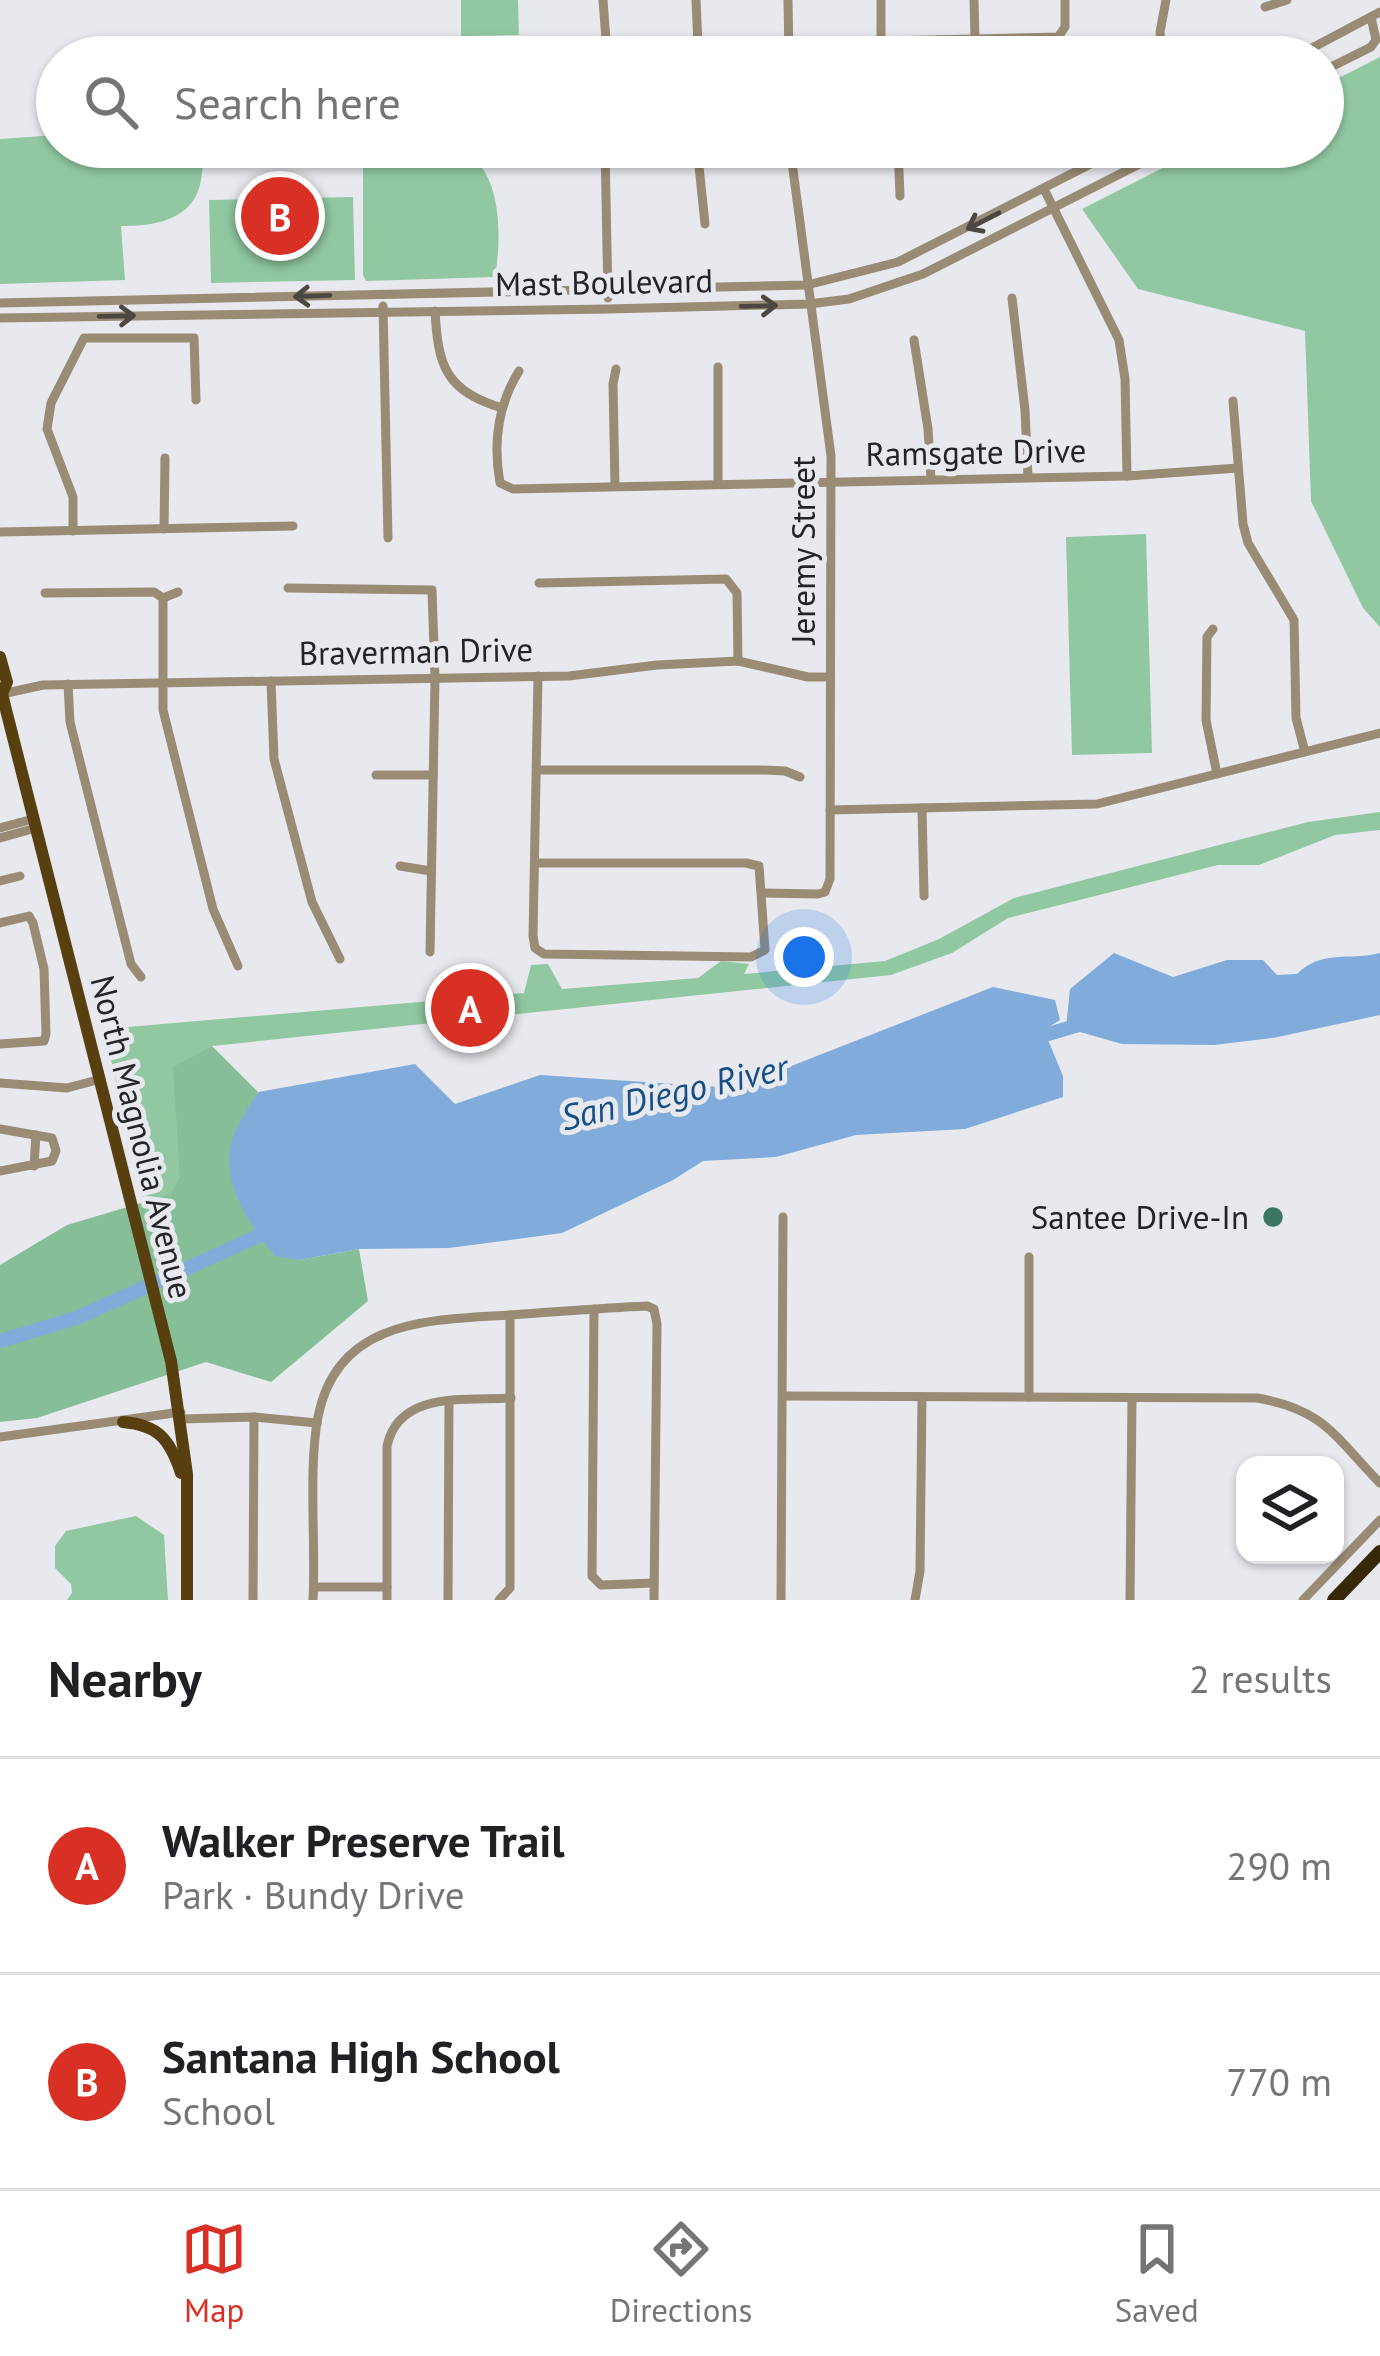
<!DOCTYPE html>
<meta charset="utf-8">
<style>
body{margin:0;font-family:"PT Sans",sans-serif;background:#f2f2f2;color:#202124}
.controls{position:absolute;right:36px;bottom:36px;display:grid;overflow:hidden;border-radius:24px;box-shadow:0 3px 9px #0004}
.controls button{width:108px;height:108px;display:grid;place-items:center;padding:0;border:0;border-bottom:3px solid #e0e0e0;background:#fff;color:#202124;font:60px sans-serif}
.you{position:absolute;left:804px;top:957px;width:42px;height:42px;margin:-30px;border:9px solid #fff;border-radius:50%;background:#1a73e8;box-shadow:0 0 0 18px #1a73e833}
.badge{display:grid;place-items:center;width:78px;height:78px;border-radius:50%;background:#d93025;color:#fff;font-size:39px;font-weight:700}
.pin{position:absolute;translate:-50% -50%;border:6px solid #fff;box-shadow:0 3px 12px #0006}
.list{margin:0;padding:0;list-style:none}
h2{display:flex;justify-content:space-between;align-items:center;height:156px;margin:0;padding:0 48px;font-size:51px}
h2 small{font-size:39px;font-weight:400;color:#757577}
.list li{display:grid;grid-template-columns:78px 1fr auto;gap:36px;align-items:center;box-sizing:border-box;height:216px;padding:0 48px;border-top:3px solid #e0e0e0}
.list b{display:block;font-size:45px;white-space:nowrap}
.list p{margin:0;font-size:39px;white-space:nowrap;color:#757577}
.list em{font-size:39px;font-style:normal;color:#757577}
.icon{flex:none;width:66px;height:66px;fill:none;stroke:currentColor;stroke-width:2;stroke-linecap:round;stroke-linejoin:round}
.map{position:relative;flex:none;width:1380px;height:1600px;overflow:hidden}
.search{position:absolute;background:#fff;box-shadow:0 3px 9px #0004;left:36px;right:36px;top:36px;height:132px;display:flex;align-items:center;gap:30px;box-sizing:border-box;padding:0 42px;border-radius:66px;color:#757577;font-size:45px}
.sheet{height:588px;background:#fff}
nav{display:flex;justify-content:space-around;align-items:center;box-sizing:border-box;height:168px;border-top:3px solid #e0e0e0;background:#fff;font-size:33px;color:#757577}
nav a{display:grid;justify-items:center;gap:6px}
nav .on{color:#d93025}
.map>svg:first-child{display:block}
.green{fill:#91c8a2}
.forest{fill:#86bf97}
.water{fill:#81abda}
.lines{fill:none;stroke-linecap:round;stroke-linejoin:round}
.river{stroke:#81abda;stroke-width:14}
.minor{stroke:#998b74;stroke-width:9}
.major{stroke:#573f10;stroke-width:12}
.highway{stroke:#37280a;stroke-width:14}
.oneway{stroke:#4c4841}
.poi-dot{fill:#3b7761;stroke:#e8e9ee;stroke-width:4.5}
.labels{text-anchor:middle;stroke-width:10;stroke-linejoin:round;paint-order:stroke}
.street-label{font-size:33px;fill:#232426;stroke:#e8e9ee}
.poi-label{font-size:33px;fill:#232426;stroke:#e8e9ee;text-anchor:end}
.water-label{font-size:36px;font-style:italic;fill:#144f89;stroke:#e8e9ee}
</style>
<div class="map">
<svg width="1380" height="1600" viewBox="0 0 1380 1600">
<rect width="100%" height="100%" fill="#e8e9ee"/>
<g class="green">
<polygon points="461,0 518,0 519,35 461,36"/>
<polygon points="1380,57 1380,627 1363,608 1311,501 1305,331 1138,289 1082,209 1204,147 1323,147 1323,86"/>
<path d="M57 135V147H165L204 156C202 167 202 184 197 194 183 223 148 226 121 226L125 280 0 284V139Z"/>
<path d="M373 147C397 147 425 143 449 147 504 156 502 237 495 277L366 281 363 275V152Z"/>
<polygon points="353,197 355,280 211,283 209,200"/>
<polygon points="1146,534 1152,753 1072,755 1066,537"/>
<polygon points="1380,812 1380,830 1335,835 1259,865 1218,865 1008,918 952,953 891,975 212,1046 180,1198 144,1204 104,1029 524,993 531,965 548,964 562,989 698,978 721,961 749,964 744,974 885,961 939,939 1014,898 1308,822"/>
<polygon points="136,1516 164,1535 168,1600 67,1600 72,1593 71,1584 55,1568 55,1546 66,1531"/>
</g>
<polygon class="forest" points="212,1046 258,1092 231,1144 299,1260 359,1249 368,1301 271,1382 206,1362 37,1418 0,1422 0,1265 67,1225 171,1194 180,1177 173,1067"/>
<g class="water">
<path d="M1114 953 1173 977 1227 960H1263L1277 975 1297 974C1322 949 1349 961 1380 953V1015L1273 1038 1214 1045 1122 1044 1066 1028 1070 989Z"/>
<path d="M993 987 1055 1000 1060 1020 1044 1030 1063 1076V1097L965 1129 856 1135 776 1157 703 1161 673 1180 562 1233 449 1248 359 1249 299 1260 275 1256C251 1227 221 1184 231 1143 236 1126 249 1107 258 1092L415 1064 455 1104 540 1075 735 1088Z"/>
</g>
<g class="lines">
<g class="river">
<polyline points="1028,1040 1082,1024"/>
<polyline points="0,1341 79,1317 274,1229"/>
</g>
<g class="minor">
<polyline points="603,0 606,40 622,47 1058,37 1065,27 1065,0"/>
<polyline points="696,0 698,46"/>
<polyline points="788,0 789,57"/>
<polyline points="881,0 881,42"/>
<polyline points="974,0 975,40"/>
<polyline points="1265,7 1287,0"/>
<polyline points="1163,57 1160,32 1166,0"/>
<polyline points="1295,57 1380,12"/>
<polyline points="1323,71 1371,47 1376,40 1371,17"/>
<polyline points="605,147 608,298"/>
<polyline points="697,147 705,224"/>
<polyline points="898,147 900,196"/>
<polyline points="1044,189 1119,340 1125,379 1127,476"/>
<polyline points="1012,298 1025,410 1028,477"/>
<polyline points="0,303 807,285 898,262 1124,147"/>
<polyline points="383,306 388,538"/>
<path d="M435 311C438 365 445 391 502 408"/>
<polyline points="0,318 608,309 809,304 849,299 923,274 1173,147"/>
<polyline points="914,340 928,429 931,479"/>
<polyline points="718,367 718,484"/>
<path d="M519 371C498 405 493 444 500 483L513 489 1127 476 1238 468"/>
<polyline points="1233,401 1243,524 1248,543 1294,620 1296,718 1305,752"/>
<polyline points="615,486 613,384 616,369"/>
<polyline points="164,529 165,458"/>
<polyline points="73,531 73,497 47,429 51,403 84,338 194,338 196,400"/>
<polyline points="0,532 293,526"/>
<polyline points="539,583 726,579 737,593 738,661"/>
<polyline points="288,588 432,590 435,678 430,952"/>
<polyline points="45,593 154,592 163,598 178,592"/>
<polyline points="163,598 163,710 213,909 238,966"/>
<polyline points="1213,629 1207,637 1206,720 1217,774"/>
<polyline points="271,681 274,759 312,902 340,959"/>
<polyline points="68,684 70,722 131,964 141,977"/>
<polyline points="2,694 43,685 569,676 657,665 738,661 808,677 830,677"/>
<polyline points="537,770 764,770 785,771 800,777"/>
<polyline points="376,775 433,775"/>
<polyline points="922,808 924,896"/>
<polyline points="830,810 1097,804 1380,733"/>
<polyline points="0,828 33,819"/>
<polyline points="0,838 36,828"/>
<polyline points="536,863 746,863 759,866 765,950 751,957 544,954 535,948 533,936 538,676"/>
<polyline points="400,866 431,871"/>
<polyline points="0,881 20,876"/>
<polyline points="764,893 818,894 825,892 830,879 831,456 790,147"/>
<polyline points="0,923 29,916 33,923 44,969 46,1034 44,1041 0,1044"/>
<polyline points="0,1083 67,1088 101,1079"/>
<polyline points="0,1129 52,1138 56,1151 52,1161 0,1171"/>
<polyline points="34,1166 36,1135"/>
<polyline points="594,1309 592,1576 601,1585 654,1583"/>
<path d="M783 1396 1257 1398C1324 1409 1336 1438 1380 1483"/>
<polyline points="1029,1397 1029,1257"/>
<polyline points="182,1419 254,1417 317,1423"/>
<polyline points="0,1437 181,1412"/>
<polyline points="314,1587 387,1587"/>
<polyline points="253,1600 254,1417"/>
<path d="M313 1600C316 1544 308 1469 318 1417 337 1318 431 1320 509 1315 555 1312 601 1308 647 1306L654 1309 657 1324 654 1600"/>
<path d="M387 1600V1446C399 1390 466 1401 511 1398"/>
<polyline points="448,1600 449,1401"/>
<polyline points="499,1600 510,1588 510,1315"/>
<polyline points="781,1600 783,1217"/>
<polyline points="915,1600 920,1571 922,1397"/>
<polyline points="1130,1600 1132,1398"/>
<polyline points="1303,1600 1380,1520"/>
</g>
<g class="major">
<polyline points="0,657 7,682 2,694 171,1361 187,1474 187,1600"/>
<path d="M123 1422C159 1425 170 1440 181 1473"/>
</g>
<polyline class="highway" points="1334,1600 1380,1552"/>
</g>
<defs><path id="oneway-shaft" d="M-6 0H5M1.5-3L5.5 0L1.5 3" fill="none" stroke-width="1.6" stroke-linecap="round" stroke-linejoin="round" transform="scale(3)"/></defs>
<g class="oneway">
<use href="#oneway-shaft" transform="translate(983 221) rotate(153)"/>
<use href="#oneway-shaft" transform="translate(312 296) rotate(178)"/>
<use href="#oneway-shaft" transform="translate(759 306) rotate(-1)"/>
<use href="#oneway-shaft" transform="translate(117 316) rotate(-1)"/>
</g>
<circle class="poi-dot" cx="1273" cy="1217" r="12"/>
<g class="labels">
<g class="street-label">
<text transform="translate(604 282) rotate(-1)" y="12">Mast Boulevard</text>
<text transform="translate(976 452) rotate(-1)" y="12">Ramsgate Drive</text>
<text transform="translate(803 550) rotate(-90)" y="12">Jeremy Street</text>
<text transform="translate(416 651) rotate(-1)" y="12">Braverman Drive</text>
<text transform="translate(142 1137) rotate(76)" y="12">North Magnolia Avenue</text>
</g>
<g class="poi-label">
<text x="1249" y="1229">Santee Drive-In</text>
</g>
<g class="water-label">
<text transform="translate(674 1092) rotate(-13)" y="13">San Diego River</text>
</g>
</g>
</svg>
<div class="controls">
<button><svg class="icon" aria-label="layers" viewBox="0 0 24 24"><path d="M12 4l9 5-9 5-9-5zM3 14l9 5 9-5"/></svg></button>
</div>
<div class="you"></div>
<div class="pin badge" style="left:470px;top:1008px">A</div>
<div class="pin badge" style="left:280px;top:216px">B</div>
<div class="search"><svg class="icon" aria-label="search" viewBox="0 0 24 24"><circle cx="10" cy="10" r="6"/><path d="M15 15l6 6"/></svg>Search here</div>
</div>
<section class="sheet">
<h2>Nearby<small>2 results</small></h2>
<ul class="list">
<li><span class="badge">A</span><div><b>Walker Preserve Trail</b><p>Park · Bundy Drive</p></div><em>290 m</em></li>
<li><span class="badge">B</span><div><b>Santana High School</b><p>School</p></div><em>770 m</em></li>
</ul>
</section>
<nav>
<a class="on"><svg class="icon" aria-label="map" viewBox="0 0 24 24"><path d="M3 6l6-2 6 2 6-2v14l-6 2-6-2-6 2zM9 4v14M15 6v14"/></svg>Map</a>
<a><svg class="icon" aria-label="directions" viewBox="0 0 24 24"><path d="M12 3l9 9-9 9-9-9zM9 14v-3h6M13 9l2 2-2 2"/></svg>Directions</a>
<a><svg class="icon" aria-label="saved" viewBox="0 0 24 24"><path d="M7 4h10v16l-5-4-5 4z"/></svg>Saved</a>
</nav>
